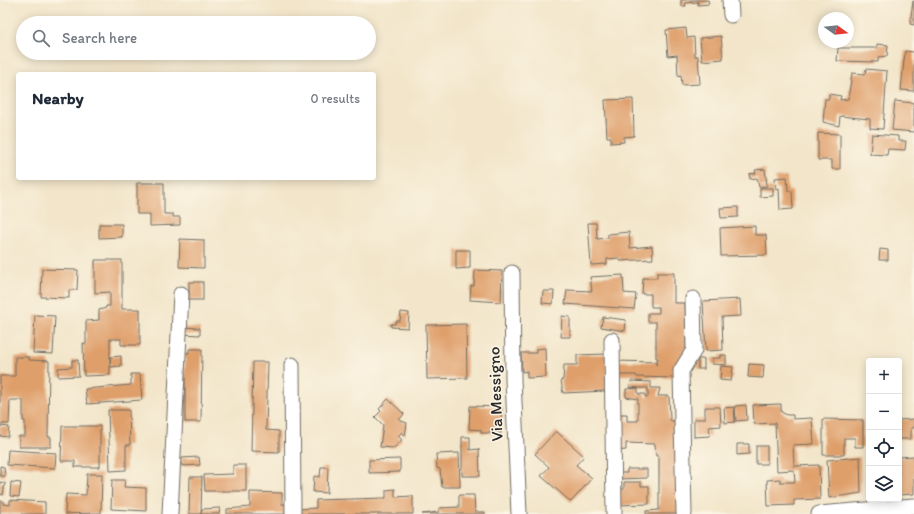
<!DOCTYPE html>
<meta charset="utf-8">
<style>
body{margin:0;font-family:Itim,sans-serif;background:#f6f6f7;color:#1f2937}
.controls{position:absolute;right:12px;bottom:12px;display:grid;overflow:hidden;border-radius:4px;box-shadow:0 2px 10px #0003}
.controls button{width:36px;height:36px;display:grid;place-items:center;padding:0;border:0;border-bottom:1px solid #e0e1e3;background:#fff;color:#1f2937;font:20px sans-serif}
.compass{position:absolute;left:818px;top:12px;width:36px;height:36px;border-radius:50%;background:#fff;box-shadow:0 2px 10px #0003;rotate:105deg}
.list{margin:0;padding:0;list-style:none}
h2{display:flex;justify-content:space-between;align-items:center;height:52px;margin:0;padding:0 16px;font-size:17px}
h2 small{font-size:13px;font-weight:400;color:#747a83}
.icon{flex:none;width:22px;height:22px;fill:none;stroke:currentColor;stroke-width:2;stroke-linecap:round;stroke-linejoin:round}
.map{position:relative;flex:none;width:914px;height:514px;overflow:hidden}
.search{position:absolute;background:#fff;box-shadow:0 2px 10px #0003;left:16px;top:16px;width:360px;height:44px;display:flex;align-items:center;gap:10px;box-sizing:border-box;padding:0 14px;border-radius:22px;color:#747a83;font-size:15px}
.panel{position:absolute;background:#fff;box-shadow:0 2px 10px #0003;left:16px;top:72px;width:360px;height:108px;border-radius:4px}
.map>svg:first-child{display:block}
.building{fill:#df9f6b}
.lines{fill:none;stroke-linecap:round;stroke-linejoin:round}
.minor-casing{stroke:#716c62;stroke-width:17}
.minor{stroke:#fff;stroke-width:15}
.labels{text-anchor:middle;stroke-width:3;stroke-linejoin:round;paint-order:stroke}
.street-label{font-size:17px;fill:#2b2b2b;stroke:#fcf5e5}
</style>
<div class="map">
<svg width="914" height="514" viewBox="0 0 914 514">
<rect width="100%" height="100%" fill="#fcf5e5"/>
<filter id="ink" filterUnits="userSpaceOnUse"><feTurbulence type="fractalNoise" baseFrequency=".025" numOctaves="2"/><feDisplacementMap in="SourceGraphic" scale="8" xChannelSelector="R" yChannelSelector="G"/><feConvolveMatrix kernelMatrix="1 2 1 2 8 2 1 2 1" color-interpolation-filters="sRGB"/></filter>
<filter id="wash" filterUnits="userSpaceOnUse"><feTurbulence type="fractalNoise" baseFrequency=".012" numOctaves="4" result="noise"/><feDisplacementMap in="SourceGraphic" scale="16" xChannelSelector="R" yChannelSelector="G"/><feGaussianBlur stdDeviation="0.9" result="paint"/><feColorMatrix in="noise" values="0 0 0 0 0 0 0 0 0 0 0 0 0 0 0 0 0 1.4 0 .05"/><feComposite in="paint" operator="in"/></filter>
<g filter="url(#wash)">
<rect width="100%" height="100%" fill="#f2e5c9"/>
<g id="blocks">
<g class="building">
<polygon points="681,0 708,0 709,4 698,5 698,2 685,3 686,6 681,6"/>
<polygon points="913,1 914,1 914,25 910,24"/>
<polygon points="686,28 687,38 694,37 695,56 698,56 700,84 682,85 681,75 678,76 677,55 668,56 666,30"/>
<polygon points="721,36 723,59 702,61 700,38"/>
<polygon points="877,44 888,45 887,56 878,57 878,62 837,61 838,48 877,48"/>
<polygon points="905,51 914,52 914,91 901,90"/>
<polygon points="866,69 887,71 883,129 870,128 870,119 840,116 839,126 823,122 825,99 829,99 829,94 841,96 840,100 848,99 852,73 865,74"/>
<polygon points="633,99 634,136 624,137 624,142 611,143 611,137 607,137 605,100"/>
<polygon points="895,101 914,103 914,132 892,130"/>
<polygon points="818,133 840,134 840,169 832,169 832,160 818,160"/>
<polygon points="872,134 898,136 898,141 906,141 905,150 888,149 887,155 870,154"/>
<polygon points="765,169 767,186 759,187 757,178 750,179 749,174 756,173 755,170"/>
<polygon points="787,177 788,191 792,191 793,209 780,210 779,188 776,189 775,178"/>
<polygon points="137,183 164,183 164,214 173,214 173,217 180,217 180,225 150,226 150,214 137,214"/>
<polygon points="760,188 773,188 773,196 760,197"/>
<polygon points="738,207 738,217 721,218 720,208"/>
<polygon points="588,223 596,223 597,239 608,238 608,234 629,232 630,248 652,246 653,259 620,261 620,258 607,259 607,264 591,265"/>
<polygon points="99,224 122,224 122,237 99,238"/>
<polygon points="755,226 755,235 766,235 767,255 721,256 720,228"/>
<polygon points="180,239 204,240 204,268 179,267"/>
<polygon points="880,249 888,250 888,260 879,260"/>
<polygon points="456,250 470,250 470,268 456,269"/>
<polygon points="95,260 122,260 122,309 140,309 140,345 121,345 121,339 110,339 110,375 84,376 83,343 86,344 86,321 99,320 99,310 106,308 106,306 110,306 110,292 95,293"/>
<polygon points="42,269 78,270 77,290 69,290 69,298 41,297"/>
<polygon points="475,270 502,271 501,302 470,300 471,286 474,286"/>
<polygon points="657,273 674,273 674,303 685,303 686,349 683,359 675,378 637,377 636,375 615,375 615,361 657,362 656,365 658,358 656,358 656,322 648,322 648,313 659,313 659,307 651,307 651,294 642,294 643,278 657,278"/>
<polygon points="623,275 624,293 636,294 634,309 565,304 567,290 592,291 590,277"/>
<rect x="189" y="282" width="14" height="18"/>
<polygon points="543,291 554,291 553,304 542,303"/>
<polygon points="740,299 741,316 722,317 723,350 706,351 703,301"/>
<polygon points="401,312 409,313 408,328 391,327 391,324 395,324 396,321 400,321"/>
<polygon points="35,315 55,316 53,354 33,353"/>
<polygon points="562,316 570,317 570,337 561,337"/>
<polygon points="603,317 626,320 625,331 601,327"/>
<polygon points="466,324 467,378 427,379 426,325"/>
<polygon points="182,327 200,328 200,335 182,334"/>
<polygon points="545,348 546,377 527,378 527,371 522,372 521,353 536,353 536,349"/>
<polygon points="189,349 202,349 201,422 185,422 185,353 189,353"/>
<polygon points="607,354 606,391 563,393 561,380 563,380 564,365 577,365 577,355"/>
<polygon points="720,355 726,355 726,365 712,364 712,358 720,358"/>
<polygon points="121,356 121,366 111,367 110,357"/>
<polygon points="15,357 29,357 29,360 49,361 48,437 51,437 51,447 19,447 19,436 25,436 25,421 23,421 23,400 10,400 9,424 0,424 0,376 15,376"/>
<rect x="698" y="359" width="6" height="10"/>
<polygon points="72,360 78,360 79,376 58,377 58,368 72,367"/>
<polygon points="253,362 268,362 266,430 279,431 279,452 251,451"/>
<polygon points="749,364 764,365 763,378 748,377"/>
<polygon points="721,366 733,367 731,381 720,380"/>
<polygon points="131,374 140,374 142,400 87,404 85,389 131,385"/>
<polygon points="631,381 651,382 651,388 660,388 658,396 669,396 670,420 677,423 680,514 646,514 646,511 659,510 659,456 656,456 655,444 626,443 626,450 615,451 614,414 627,414 627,421 638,421 638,399 626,397 626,389 638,388 638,394 645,394 645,397 648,397 648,388 639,388 630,387"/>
<polygon points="388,399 404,414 399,420 407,423 405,436 402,432 398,436 402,440 394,448 380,447 383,425 375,417 381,411 379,409"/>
<polygon points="781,404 781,412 787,415 793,415 793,419 812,418 814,444 793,445 794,466 819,465 820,499 794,500 794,505 768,506 767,480 780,479 780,482 795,482 794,470 777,471 775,423 754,424 753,405"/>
<polygon points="746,405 747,420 736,421 735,406"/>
<polygon points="470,406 502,407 501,433 481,433 481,430 469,429"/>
<polygon points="705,407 720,407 721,426 709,427 710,436 694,437 694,419 705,419"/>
<polygon points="734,407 735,422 725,423 724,408"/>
<polygon points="108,410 129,410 130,445 126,445 126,470 110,471"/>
<polygon points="823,419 863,420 863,447 855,447 855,438 844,438 844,455 823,455"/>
<polygon points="914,419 914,428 911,428 911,439 899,439 899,420"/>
<polygon points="0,426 9,427 8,437 0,436"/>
<polygon points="62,426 100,426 100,467 75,467 75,461 61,461"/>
<polygon points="556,431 584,456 576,465 592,478 571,502 541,476 549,467 535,454"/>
<polygon points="462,437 470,437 470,450 479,449 480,476 462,476"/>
<polygon points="737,444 749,444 749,454 737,455"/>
<rect x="756" y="446" width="11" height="18"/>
<polygon points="8,450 56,453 55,468 7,465"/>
<polygon points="459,453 460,487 442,487 440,469 437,468 436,454"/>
<polygon points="914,456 914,494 899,495 899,457"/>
<polygon points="199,457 200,465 182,466 182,458"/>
<polygon points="860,457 861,493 829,498 827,460"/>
<polygon points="400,459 400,472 369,473 369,460"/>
<polygon points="233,465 246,465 246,491 205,491 204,475 233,474"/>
<polygon points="0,466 4,467 5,476 0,476"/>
<polygon points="321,467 328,467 327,493 313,492 314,476 320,477"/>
<polygon points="627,469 647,469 647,478 618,479 618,473 627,473"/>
<polygon points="87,474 102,474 101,513 65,514 66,494 86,495"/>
<polygon points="190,477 202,477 201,514 189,514"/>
<polygon points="112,480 125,480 124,487 146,488 146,511 111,509"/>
<polygon points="0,482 5,483 3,495 0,494"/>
<polygon points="11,482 21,483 19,497 10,496"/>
<polygon points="624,482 641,482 641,486 649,486 649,504 618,505 618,489 624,489"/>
<polygon points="395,489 395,497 413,496 413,514 300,514 299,509 316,508 316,500 386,498 386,490"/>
<polygon points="250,492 282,493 282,504 287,505 286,514 227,514 227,509 250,507"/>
<polygon points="459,495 474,495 475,512 485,512 485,514 422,514 439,512 439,508 459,507"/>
<polygon points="10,500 45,502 45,514 0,514 0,501 3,501 3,504 10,505"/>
<polygon points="220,508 219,514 201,514 202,509"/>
</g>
</g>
</g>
<g filter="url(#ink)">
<use href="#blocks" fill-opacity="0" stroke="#716c62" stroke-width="1"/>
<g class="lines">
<defs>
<g id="minor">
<polyline points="730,0 731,15"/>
<polyline points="512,273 513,379 519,514"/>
<polyline points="612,340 614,514"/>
<polyline points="292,365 293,514"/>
<polyline points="170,514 181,294"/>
<polyline points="684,514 681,371 694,350 693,299"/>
<polyline points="819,514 914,506"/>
</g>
</defs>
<use href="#minor" class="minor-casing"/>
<use href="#minor" class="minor"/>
</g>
</g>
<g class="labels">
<g class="street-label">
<text transform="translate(495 394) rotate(-92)" y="6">Via Messigno</text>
</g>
</g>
</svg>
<div class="controls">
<button>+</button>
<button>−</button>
<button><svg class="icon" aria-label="locate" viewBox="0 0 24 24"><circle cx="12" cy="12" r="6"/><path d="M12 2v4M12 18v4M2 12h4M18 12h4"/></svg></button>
<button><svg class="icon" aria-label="layers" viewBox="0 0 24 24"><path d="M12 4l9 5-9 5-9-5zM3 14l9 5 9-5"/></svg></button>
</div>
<svg class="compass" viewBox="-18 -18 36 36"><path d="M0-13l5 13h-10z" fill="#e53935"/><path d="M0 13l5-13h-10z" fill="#747a83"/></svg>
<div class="search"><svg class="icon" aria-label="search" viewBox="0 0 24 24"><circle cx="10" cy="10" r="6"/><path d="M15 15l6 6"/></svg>Search here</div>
<section class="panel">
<h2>Nearby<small>0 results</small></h2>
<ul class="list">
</ul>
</section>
</div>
